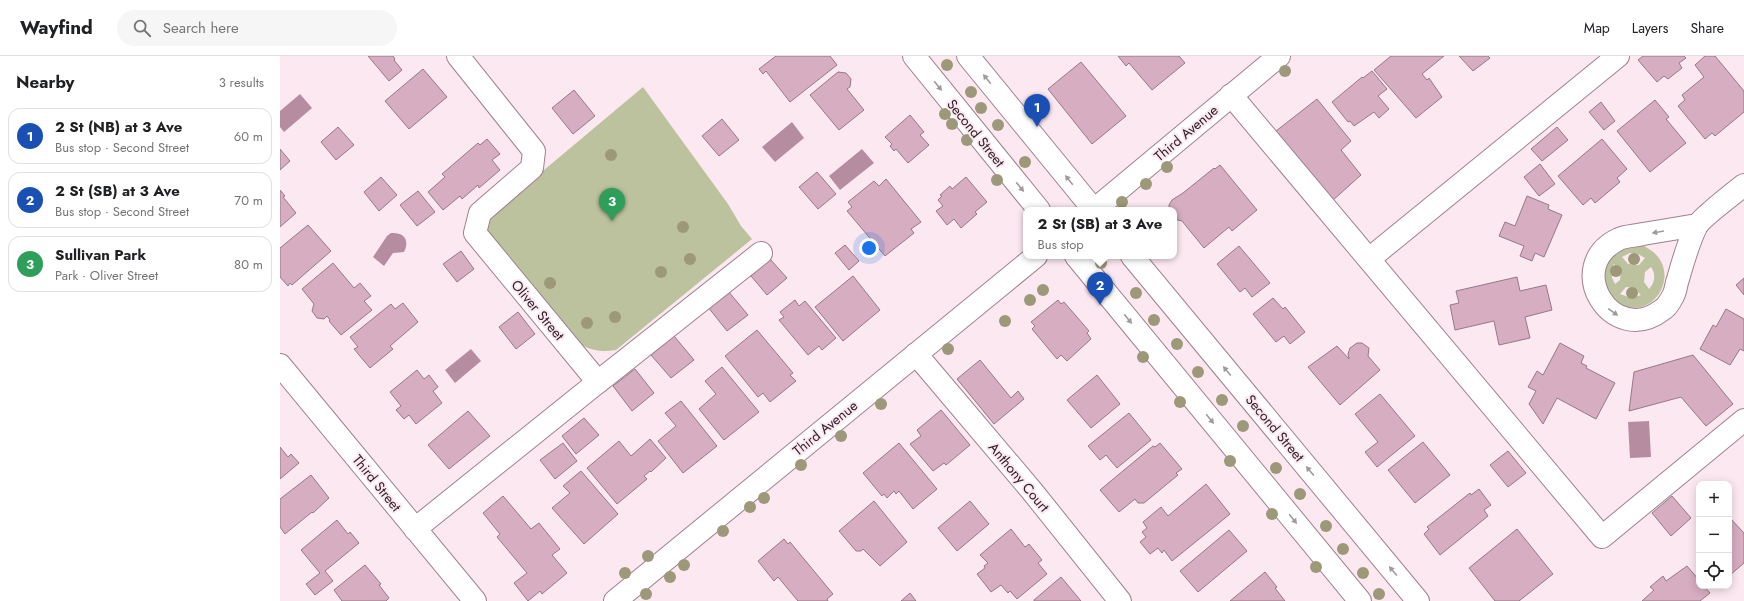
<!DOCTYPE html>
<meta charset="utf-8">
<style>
body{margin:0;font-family:Jost,sans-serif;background:#f6f6f6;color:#202124}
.controls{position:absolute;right:12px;bottom:12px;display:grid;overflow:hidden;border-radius:8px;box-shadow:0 2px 10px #0003}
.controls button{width:36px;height:36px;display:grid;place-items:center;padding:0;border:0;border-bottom:1px solid #e0e0e0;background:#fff;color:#202124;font:20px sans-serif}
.you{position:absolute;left:589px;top:192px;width:14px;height:14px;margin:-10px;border:3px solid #fff;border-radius:50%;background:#1a73e8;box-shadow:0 0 0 6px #1a73e833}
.badge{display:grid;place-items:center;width:26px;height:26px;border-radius:50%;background:#5a6300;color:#fff;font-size:13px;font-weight:700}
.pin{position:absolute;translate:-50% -33px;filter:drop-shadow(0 1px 2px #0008)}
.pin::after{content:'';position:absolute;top:21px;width:14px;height:12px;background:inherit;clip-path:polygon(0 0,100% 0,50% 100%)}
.popup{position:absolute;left:743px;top:151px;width:154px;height:52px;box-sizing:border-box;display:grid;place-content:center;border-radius:8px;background:#fff;filter:drop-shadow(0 1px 3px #0005);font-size:13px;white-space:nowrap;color:#757577}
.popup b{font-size:15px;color:#202124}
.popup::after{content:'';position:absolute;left:50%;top:100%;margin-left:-8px;border:8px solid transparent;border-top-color:#fff}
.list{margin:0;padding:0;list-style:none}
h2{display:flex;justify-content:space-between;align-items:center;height:52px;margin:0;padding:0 16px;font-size:17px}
h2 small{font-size:13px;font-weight:400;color:#757577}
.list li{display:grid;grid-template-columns:26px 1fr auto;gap:12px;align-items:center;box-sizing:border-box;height:56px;margin:0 8px 8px;padding:0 8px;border:1px solid #e0e0e0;border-radius:12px}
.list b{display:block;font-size:15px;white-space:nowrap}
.list p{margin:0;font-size:13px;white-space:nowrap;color:#757577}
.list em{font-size:13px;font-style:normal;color:#757577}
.icon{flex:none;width:22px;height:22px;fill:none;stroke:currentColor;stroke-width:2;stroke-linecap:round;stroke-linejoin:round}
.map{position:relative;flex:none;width:1464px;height:545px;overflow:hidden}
header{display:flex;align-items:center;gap:24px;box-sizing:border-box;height:56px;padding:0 20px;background:#fff;border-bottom:1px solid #e0e0e0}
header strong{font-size:19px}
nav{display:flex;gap:22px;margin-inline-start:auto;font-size:14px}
.search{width:280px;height:36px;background:#f6f6f6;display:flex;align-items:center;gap:10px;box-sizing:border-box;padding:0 14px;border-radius:22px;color:#757577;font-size:15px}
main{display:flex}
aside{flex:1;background:#fff}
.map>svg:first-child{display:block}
.green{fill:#bcc29e;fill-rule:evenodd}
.water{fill:#b58ca0}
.building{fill:#d7adc1;stroke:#967887}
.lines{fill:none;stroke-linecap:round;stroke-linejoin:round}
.minor-casing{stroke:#9f818f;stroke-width:24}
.minor{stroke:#fff;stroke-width:22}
.tree{fill:#9d9879}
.oneway{fill:#a09a9d}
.labels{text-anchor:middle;stroke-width:4;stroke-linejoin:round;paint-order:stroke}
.street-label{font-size:14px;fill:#2b1f25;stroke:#fce8f1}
</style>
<header>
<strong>Wayfind</strong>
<div class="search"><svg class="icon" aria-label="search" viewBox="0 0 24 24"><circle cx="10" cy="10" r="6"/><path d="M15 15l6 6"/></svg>Search here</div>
<nav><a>Map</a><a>Layers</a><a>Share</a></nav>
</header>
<main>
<aside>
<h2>Nearby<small>3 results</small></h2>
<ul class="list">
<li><span class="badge" style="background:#1a4fb4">1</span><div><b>2 St (NB) at 3 Ave</b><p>Bus stop · Second Street</p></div><em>60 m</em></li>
<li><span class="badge" style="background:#1a4fb4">2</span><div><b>2 St (SB) at 3 Ave</b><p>Bus stop · Second Street</p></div><em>70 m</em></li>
<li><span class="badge" style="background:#2e9e5b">3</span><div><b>Sullivan Park</b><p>Park · Oliver Street</p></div><em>80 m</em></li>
</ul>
</aside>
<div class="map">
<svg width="1464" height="545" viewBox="0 0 1464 545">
<rect width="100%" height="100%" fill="#fce8f1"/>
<g class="green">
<path d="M363 31 448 148 461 170 472 183 336 294C323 296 314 295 303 290L208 185 204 173 208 161Z"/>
<path d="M1355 187C1407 201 1382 263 1343 250 1337 248 1331 242 1326 238 1321 199 1319 203 1355 187ZM1350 197 1358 198 1365 202 1359 209 1348 208 1342 201ZM1334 208 1341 215 1340 224 1335 228C1331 221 1330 215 1334 208ZM1371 211C1376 218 1375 227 1369 233L1364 226 1365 216ZM1346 231 1354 232 1361 239 1351 242 1340 238Z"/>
</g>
<g class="water">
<polygon points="20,38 32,52 4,76 0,71 0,55"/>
<polygon points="512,66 524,82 495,106 482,91"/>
<polygon points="582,93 594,107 560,134 549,120"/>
<path d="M111 177C124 176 130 184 124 196L113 197 104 210 93 201 107 180Z"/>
<polygon points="191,293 201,305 175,327 165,314"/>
<polygon points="1369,365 1371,401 1350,402 1348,366"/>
</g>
<g class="building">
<polygon points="88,0 113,0 115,3 114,4 122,14 109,25"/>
<polygon points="496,0 550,0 557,9 510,46 486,15 483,18 479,13"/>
<polygon points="838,0 899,0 905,7 872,34 849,7 846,10"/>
<polygon points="1111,0 1164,0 1142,18 1147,24 1149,22 1162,41 1136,62 1094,14"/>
<polygon points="1179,0 1208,0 1210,2 1193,15"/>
<polygon points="1363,0 1404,0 1406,2 1399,7 1402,12 1388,23 1384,20 1377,26 1358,4"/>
<polygon points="1425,0 1435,0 1464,35 1464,56 1435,80 1432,77 1425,83 1398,50 1405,44 1402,39 1424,21 1415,9"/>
<polygon points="801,6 846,60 812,88 768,33"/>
<polygon points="143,13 167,41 129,73 105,45"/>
<polygon points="1092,15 1107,33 1098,40 1109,53 1099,62 1094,56 1074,70 1070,65 1068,66 1052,46 1082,21 1083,22"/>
<polygon points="558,16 566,17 571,23 570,31 567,33 584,54 559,74 530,39"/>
<polygon points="294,34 315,60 293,78 272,52"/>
<polygon points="1037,43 1071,85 1061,94 1081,119 1052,145 996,75"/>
<polygon points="1375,44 1389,61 1386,63 1406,87 1370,116 1337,75"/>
<polygon points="1321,46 1335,65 1324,74 1309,56"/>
<polygon points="630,59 644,76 640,79 649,89 628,107 616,93 614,95 610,90 612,88 605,81"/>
<polygon points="442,63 459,84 439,100 422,80"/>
<polygon points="58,71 74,89 56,104 41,86"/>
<polygon points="1277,71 1288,84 1262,105 1251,93"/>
<polygon points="207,83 220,98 212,104 220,114 199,132 198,129 182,143 180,140 163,154 148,136 165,121 162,118 198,87 200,89"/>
<polygon points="1322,83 1347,113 1337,122 1340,126 1315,147 1311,142 1303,149 1278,120"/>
<polygon points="0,93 10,105 0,114"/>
<polygon points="1260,108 1275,128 1259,140 1244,121"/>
<polygon points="940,109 977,154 952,175 949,171 924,192 902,165 894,163 894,154 889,154 889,149 892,144 903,137 934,112 935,113"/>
<polygon points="537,116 556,138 538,153 519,131"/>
<polygon points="101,121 117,139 99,155 84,136"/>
<polygon points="686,121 707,146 695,156 697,158 681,172 674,163 667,169 656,155 663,150 658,144 662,140 660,139 670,130 672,133"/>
<polygon points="606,123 641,166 631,173 634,177 605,200 567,155 572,151 568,146 594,125 599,130"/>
<polygon points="0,134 5,140 3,141 16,157 0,171"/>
<polygon points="138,135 155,156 137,170 120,149"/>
<polygon points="1247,140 1269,149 1268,153 1282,159 1264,201 1255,197 1252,205 1240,200 1244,190 1219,180 1225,166 1235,170"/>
<polygon points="28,169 51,195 12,229 10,227 8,230 0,221 0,192"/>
<polygon points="565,189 579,205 569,214 555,197"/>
<polygon points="959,190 990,227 972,241 965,232 960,236 937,208"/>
<polygon points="181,195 194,213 177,226 163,208"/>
<polygon points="490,203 507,222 487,239 471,220"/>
<polygon points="53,207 74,232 80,227 91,240 84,245 92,254 61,279 49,265 50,264 47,260 44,263 37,262 32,255 34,248 22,233"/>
<polygon points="573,220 600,254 563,285 535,251"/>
<polygon points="1237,221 1240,235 1266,229 1272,254 1245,261 1250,282 1219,289 1214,265 1175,274 1170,249 1179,247 1176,235"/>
<polygon points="1464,222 1464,239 1456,229"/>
<polygon points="448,235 468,259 447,275 428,251"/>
<polygon points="993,242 1003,253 1005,251 1025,276 1010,288 1004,280 996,286 973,258"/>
<polygon points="515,244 519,250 525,245 556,282 542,294 539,290 528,299 499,264 504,261 500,256"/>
<polygon points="778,244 781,248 784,246 809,275 807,277 811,283 787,305 781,299 777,303 752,273 755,270 751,266"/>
<polygon points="123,247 138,266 110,290 113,293 90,312 74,293 78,291 70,281 111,248 115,253"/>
<polygon points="1446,253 1464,263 1464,295 1460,293 1450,309 1420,293 1433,269 1436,271"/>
<polygon points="238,256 255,278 236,293 219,271"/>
<polygon points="477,274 513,317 510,319 516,325 490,346 483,337 478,341 445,300"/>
<polygon points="394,280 414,304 391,322 371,299"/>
<polygon points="1077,287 1082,287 1089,292 1088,300 1100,314 1060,349 1028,311 1057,290 1069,303 1068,298 1070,292"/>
<polygon points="1280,287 1304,300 1301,307 1307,310 1306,312 1335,327 1316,363 1277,342 1263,368 1249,348 1256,335 1248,331 1257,315 1263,319"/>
<polygon points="1413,299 1453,348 1426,370 1401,341 1349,355 1354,316"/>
<polygon points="700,304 731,342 738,335 744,343 714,368 677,323"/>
<polygon points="442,311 479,356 444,384 419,353 436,338 425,325"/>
<polygon points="355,313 374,337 352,355 333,330"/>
<polygon points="137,314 144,323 149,319 158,331 153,335 162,347 136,368 129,359 124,363 116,354 121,350 110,336"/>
<polygon points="817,319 840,348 811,372 787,344"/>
<polygon points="1100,338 1135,380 1097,411 1085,396 1098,386 1075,358"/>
<polygon points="401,345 437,390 403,417 378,385 396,370 385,357"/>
<polygon points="661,354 690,389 666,409 664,407 653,415 630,388 641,380 637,374"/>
<polygon points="188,355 210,380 169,413 148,389"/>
<polygon points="849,357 871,384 837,412 826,399 820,404 808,390"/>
<polygon points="304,362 319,379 296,398 282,380"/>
<polygon points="370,383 386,402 371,416 370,415 364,420 367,423 337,448 307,412 339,385 351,400"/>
<polygon points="1143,386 1170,419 1135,447 1108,414"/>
<polygon points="283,387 297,405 275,423 260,404"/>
<polygon points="619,387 657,433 633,453 619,435 616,438 614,435 607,442 604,438 602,440 583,417"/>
<polygon points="880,387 902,413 896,417 898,419 864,447 858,447 855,443 839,456 820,434 873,390 875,391"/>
<polygon points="0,391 8,401 11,398 19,407 0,423"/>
<polygon points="1228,395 1246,417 1228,431 1210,409"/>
<polygon points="301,415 338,458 304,488 272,452 290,437 283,430"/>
<polygon points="31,419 49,442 33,457 32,456 5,478 0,471 0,443"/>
<polygon points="926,428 950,458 892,505 884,494 882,497 878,492 870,498 860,486 866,481 862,476 867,472 863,466 881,451 888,460"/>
<polygon points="1199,433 1211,449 1204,454 1208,460 1160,499 1144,478 1149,473 1147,471 1190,437 1191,439"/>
<polygon points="223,440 251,473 259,467 280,493 272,499 287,517 262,538 260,535 248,545 234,527 247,517 217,481 220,478 203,457"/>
<polygon points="1392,440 1411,462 1391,480 1372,457"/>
<polygon points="594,445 627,486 600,510 583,493 581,495 576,495 559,475"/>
<polygon points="690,445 709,468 677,495 658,472"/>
<polygon points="1449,461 1464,477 1464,507 1449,520"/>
<polygon points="57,464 68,478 70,476 79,487 45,515 53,525 35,539 26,528 40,517 21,494"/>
<polygon points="731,473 745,491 749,488 762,504 758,507 767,518 737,543 730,535 728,537 721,529 711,536 697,518 705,512 704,510 708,507 700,499"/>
<polygon points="1237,473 1273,518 1239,545 1215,545 1189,512"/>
<polygon points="949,474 967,495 918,536 900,515"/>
<polygon points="504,483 508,488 510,486 553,538 547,543 548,545 518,545 498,521 494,525 478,505"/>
<polygon points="85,509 101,528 99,529 109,542 106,545 62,545 54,534"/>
<polygon points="1407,510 1419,524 1419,530 1424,530 1430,537 1420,545 1362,545 1374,534 1370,531 1383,520 1386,525"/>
<polygon points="985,516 997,531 995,532 1005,545 950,545"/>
<polygon points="781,521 801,545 754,545 754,544"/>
<polygon points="630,537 636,545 621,545"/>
</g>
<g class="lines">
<defs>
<g id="minor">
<polyline points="634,0 759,154"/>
<polyline points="688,0 814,154"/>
<polyline points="951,39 1322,481 1464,364"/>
<polyline points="814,154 999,0"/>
<path d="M1417 169C1399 172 1381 175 1363 178 1355 180 1346 180 1339 183 1282 210 1332 292 1382 254 1386 252 1391 244 1393 240 1396 235 1396 228 1398 223 1403 206 1408 187 1416 171 1419 164 1455 136 1464 129"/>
<polyline points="796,200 1080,545"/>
<polyline points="852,200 1138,545"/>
<polyline points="1089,203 1338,0"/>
<polyline points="636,298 752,435 840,545"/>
<polyline points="0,309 195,545"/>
<polyline points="318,326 481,197"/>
<polyline points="135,473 318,326 195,177 200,157 252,112 254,95 178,0"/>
<polyline points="335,545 756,200"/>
</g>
</defs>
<use href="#minor" class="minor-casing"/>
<use href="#minor" class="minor"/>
</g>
<g class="tree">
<circle cx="667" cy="9" r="6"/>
<circle cx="1005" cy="15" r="6"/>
<circle cx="691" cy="36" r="6"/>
<circle cx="701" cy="52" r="6"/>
<circle cx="665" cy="58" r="6"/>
<circle cx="672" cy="68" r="6"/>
<circle cx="718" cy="69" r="6"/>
<circle cx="687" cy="84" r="6"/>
<circle cx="331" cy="99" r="6"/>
<circle cx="745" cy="106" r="6"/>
<circle cx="887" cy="111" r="6"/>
<circle cx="717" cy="124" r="6"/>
<circle cx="866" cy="128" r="6"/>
<circle cx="842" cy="146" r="6"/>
<circle cx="403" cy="171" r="6"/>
<circle cx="410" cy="203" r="6"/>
<circle cx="1354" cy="203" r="6"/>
<circle cx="821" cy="207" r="6"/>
<circle cx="1336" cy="215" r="6"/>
<circle cx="381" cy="216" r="6"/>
<circle cx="270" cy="227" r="6"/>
<circle cx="763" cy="234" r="6"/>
<circle cx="856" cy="237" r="6"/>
<circle cx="1352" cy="237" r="6"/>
<circle cx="750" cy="244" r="6"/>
<circle cx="335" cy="261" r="6"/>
<circle cx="874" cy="264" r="6"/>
<circle cx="725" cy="265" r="6"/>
<circle cx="307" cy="267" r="6"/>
<circle cx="897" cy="288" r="6"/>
<circle cx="668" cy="293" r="6"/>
<circle cx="863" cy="301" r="6"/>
<circle cx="918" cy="316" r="6"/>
<circle cx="942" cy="344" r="6"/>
<circle cx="900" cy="346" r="6"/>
<circle cx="601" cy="348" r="6"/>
<circle cx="963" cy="370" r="6"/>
<circle cx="561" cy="380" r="6"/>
<circle cx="950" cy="405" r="6"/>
<circle cx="521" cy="409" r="6"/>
<circle cx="996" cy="412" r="6"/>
<circle cx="1020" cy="438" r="6"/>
<circle cx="484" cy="442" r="6"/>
<circle cx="470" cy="451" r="6"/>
<circle cx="992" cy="458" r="6"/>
<circle cx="1046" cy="470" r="6"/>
<circle cx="443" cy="475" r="6"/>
<circle cx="1063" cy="493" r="6"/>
<circle cx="368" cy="500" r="6"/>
<circle cx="404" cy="509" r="6"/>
<circle cx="1036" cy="511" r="6"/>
<circle cx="345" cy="517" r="6"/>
<circle cx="1083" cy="517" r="6"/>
<circle cx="390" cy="521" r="6"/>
<circle cx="366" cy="538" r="6"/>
<circle cx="1099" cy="538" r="6"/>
</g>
<defs><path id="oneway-solid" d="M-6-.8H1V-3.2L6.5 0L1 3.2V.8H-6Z"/></defs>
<g class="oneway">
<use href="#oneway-solid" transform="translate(707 23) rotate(-129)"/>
<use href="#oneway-solid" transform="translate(658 30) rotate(51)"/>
<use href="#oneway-solid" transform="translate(789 124) rotate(-129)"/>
<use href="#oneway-solid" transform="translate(740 131) rotate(51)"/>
<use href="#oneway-solid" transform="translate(1378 176) rotate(170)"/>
<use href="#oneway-solid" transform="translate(1333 256) rotate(35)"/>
<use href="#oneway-solid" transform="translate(848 263) rotate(51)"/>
<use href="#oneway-solid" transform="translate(947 315) rotate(-130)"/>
<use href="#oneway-solid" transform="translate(930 363) rotate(51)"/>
<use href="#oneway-solid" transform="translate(1030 415) rotate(-130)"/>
<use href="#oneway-solid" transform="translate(1013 463) rotate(51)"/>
<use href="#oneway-solid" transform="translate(1113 515) rotate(-130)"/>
</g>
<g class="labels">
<g class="street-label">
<text transform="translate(696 77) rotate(51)" y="5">Second Street</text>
<text transform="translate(906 77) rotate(-40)" y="5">Third Avenue</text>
<text transform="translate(258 254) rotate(50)" y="5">Oliver Street</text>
<text transform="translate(545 372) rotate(-39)" y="5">Third Avenue</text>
<text transform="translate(995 372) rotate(50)" y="5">Second Street</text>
<text transform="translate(739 421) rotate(50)" y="5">Anthony Court</text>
<text transform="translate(97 427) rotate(51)" y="5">Third Street</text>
</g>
</g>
</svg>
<div class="controls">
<button>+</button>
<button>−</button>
<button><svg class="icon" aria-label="locate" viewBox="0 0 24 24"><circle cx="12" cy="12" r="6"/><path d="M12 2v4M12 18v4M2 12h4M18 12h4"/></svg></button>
</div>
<div class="you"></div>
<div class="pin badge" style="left:757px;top:71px;background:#1a4fb4">1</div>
<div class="pin badge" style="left:820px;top:249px;background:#1a4fb4">2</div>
<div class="popup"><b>2 St (SB) at 3 Ave</b>Bus stop</div>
<div class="pin badge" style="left:332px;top:165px;background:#2e9e5b">3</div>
</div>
</main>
